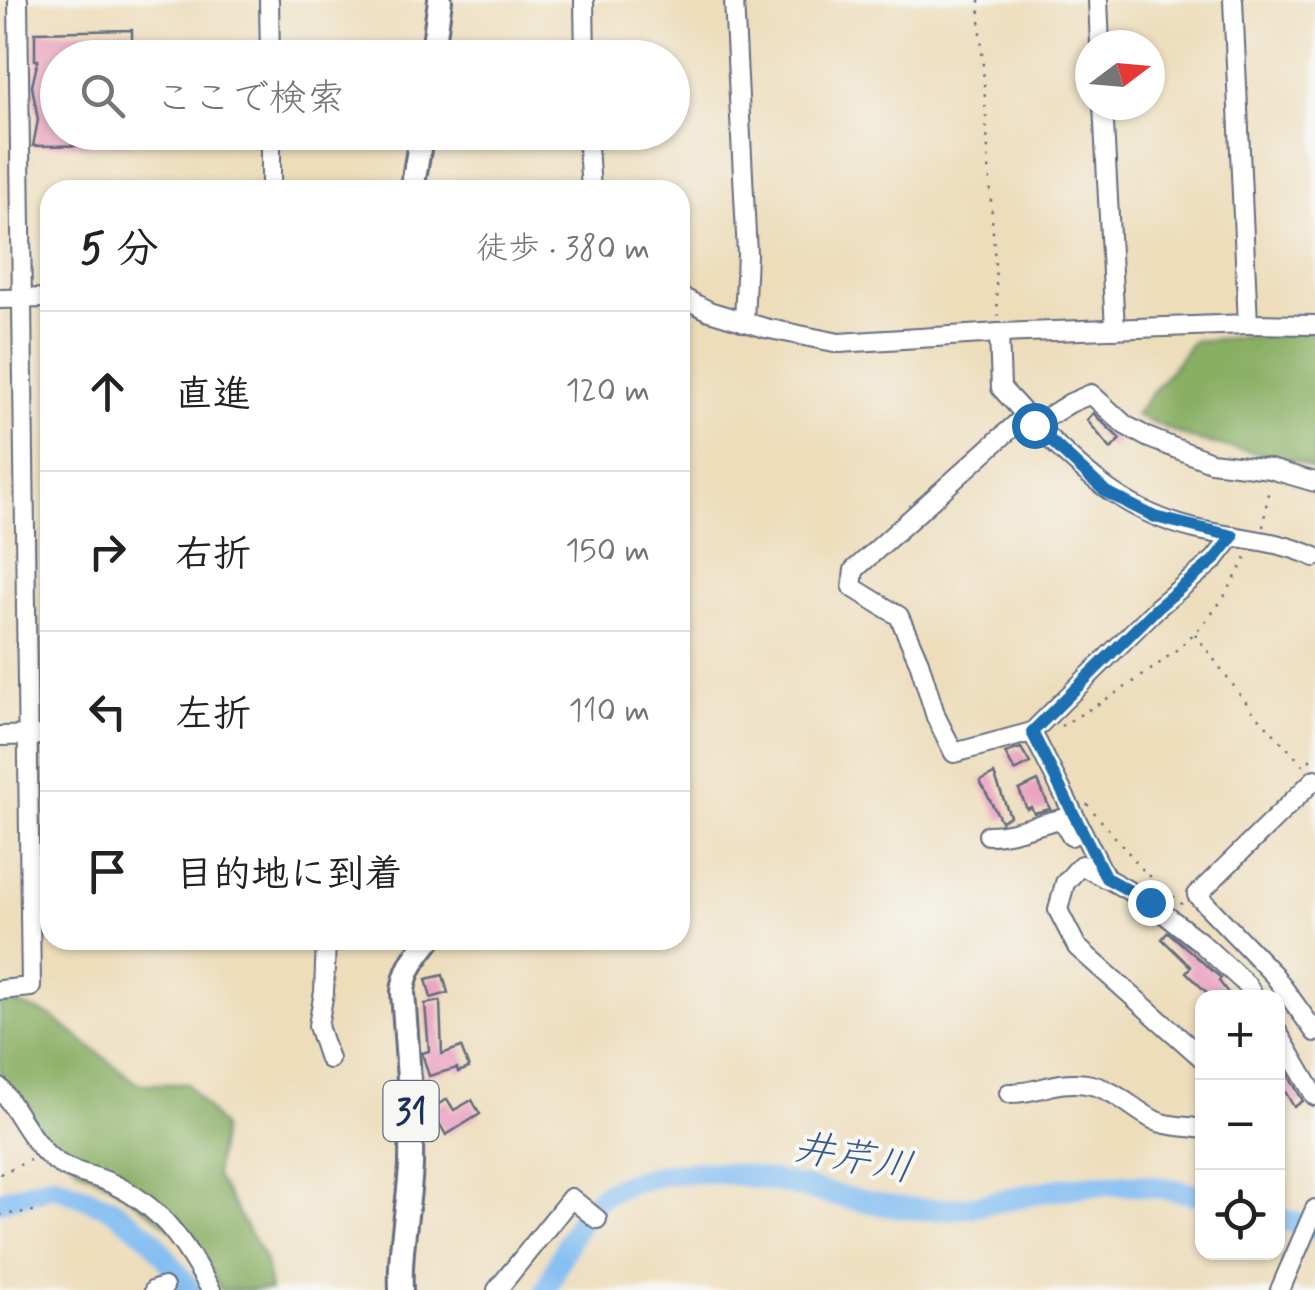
<!DOCTYPE html>
<html lang="ja">
<meta charset="utf-8">
<style>
body{margin:0;font-family:Mynerve,"Klee One",sans-serif;background:#f6f6f6;color:#222}
.controls{position:absolute;right:30px;bottom:30px;display:grid;overflow:hidden;border-radius:20px;box-shadow:0 2px 8px #0004}
.controls button{width:90px;height:90px;display:grid;place-items:center;padding:0;border:0;border-bottom:2px solid #e0e0e0;background:#fff;color:#222;font:50px sans-serif}
.compass{position:absolute;left:1075px;top:30px;width:90px;height:90px;border-radius:50%;background:#fff;box-shadow:0 2px 8px #0004;rotate:74deg}
.stop{position:absolute;width:30px;height:30px;margin:-22px;border:8px solid #1f6fb2;border-radius:50%;background:#fff}
.stop.end{background:#1f6fb2;border-color:#fff;box-shadow:0 2px 10px #0008}
.list{margin:0;padding:0;list-style:none}
h2{display:flex;justify-content:space-between;align-items:center;height:130px;margin:0;padding:0 40px;font-size:42px}
h2 small{font-size:32px;font-weight:400;color:#767676}
.list li{display:grid;grid-template-columns:65px 1fr auto;gap:30px;align-items:center;box-sizing:border-box;height:160px;padding:0 40px;border-top:2px solid #e0e0e0}
.list b{display:block;font-size:38px;white-space:nowrap}
.list em{font-size:32px;font-style:normal;color:#767676}
.icon{flex:none;width:55px;height:55px;fill:none;stroke:currentColor;stroke-width:2;stroke-linecap:round;stroke-linejoin:round}
.map{position:relative;flex:none;width:1315px;height:1290px;overflow:hidden}
.search{position:absolute;background:#fff;box-shadow:0 2px 8px #0004;left:40px;top:40px;width:650px;height:110px;display:flex;align-items:center;gap:25px;box-sizing:border-box;padding:0 35px;border-radius:55px;color:#767676;font-size:38px}
.panel{position:absolute;background:#fff;box-shadow:0 2px 8px #0004;left:40px;top:180px;width:650px;height:770px;border-radius:30px}
.map>svg:first-child{display:block}
.forest{fill:#89af64;stroke:#526f61;stroke-width:2.5}
.lines{fill:none;stroke-linecap:round;stroke-linejoin:round}
.river{stroke:#80bcf2;stroke-width:22}
.building{fill:#eaa4c1}
.minor-casing{stroke:#646c7f;stroke-width:22}
.major-casing{stroke:#646c7f;stroke-width:28}
.path{stroke:#646c7f;stroke-width:2.5;stroke-dasharray:2.5 8;stroke-linecap:butt}
.minor{stroke:#fff;stroke-width:18}
.major{stroke:#fff;stroke-width:22}
.route{stroke:#1f6fb2;stroke-width:12}
.labels{text-anchor:middle;stroke-width:8;stroke-linejoin:round;paint-order:stroke}
.shield{fill:#f6f6f2;stroke:#5d6b8a;stroke-width:2.5}
.shield-label{font-size:35px;font-weight:bold;fill:#1b2f5e}
.water-label{font-size:40px;font-style:italic;fill:#39598a;stroke:#f6f6f2}
</style>
<div class="map">
<svg width="1315" height="1290" viewBox="0 0 1315 1290">
<rect width="100%" height="100%" fill="#f6f6f2"/>
<filter id="ink" filterUnits="userSpaceOnUse"><feTurbulence type="fractalNoise" baseFrequency=".01" numOctaves="2"/><feDisplacementMap in="SourceGraphic" scale="20" xChannelSelector="R" yChannelSelector="G"/><feConvolveMatrix kernelMatrix="1 2 1 2 8 2 1 2 1" color-interpolation-filters="sRGB"/></filter>
<filter id="wash" filterUnits="userSpaceOnUse"><feTurbulence type="fractalNoise" baseFrequency=".0048" numOctaves="4" result="noise"/><feDisplacementMap in="SourceGraphic" scale="40" xChannelSelector="R" yChannelSelector="G"/><feGaussianBlur stdDeviation="2.25" result="paint"/><feColorMatrix in="noise" values="0 0 0 0 0 0 0 0 0 0 0 0 0 0 0 0 0 1.4 0 .05"/><feComposite in="paint" operator="in"/></filter>
<g filter="url(#wash)">
<rect width="100%" height="100%" fill="#edddbb"/>
<g class="forest">
<polygon points="1315,331 1315,470 1296,461 1195,440 1135,415 1193,341"/>
<polygon points="0,997 51,1016 138,1084 187,1084 222,1127 215,1175 265,1259 270,1290 221,1290 200,1250 114,1186 78,1168 13,1102 0,1099"/>
</g>
<g class="lines">
<g class="river">
<polyline points="0,1201 53,1185 111,1208 151,1238 190,1290"/>
<polyline points="1278,1218 1315,1229"/>
<path d="M546 1290C562 1259 578 1205 612 1190 719 1144 812 1201 917 1209 967 1213 1012 1196 1060 1189 1113 1182 1151 1183 1202 1196"/>
</g>
</g>
<g id="blocks">
<g class="building">
<polygon points="132,30 132,58 58,58 58,132 131,132 131,145 33,146 38,120 32,86 38,60 35,60 35,32"/>
<polygon points="1093,413 1120,439 1111,449 1087,420"/>
<polygon points="1021,748 1030,763 1015,771 1005,753"/>
<polygon points="994,774 1010,816 1001,821 980,781"/>
<polygon points="1038,781 1050,809 1034,813 1031,807 1027,809 1019,790"/>
<polygon points="1168,932 1221,978 1219,981 1232,998 1212,998 1186,972 1191,967 1162,939"/>
<polygon points="443,975 448,993 431,998 426,979"/>
<polygon points="440,1001 442,1054 461,1047 469,1068 458,1072 457,1068 429,1076 422,1053 429,1051 425,1004"/>
<polygon points="1284,1068 1303,1101 1294,1107 1278,1079 1278,1072"/>
<polygon points="447,1099 454,1110 472,1100 480,1114 446,1135 431,1109"/>
</g>
</g>
</g>
<g filter="url(#ink)">
<use href="#blocks" fill-opacity="0" stroke="#646c7f" stroke-width="2.5"/>
<g class="lines">
<defs>
<g id="minor">
<polyline points="269,0 270,58"/>
<polyline points="584,0 585,58"/>
<polyline points="734,0 747,254 744,322"/>
<polyline points="1098,0 1100,45"/>
<polyline points="1103,105 1115,329"/>
<polyline points="271,132 271,190"/>
<polyline points="587,132 591,190"/>
<polyline points="680,296 709,311 765,328 839,343 999,333 1248,324 1233,0"/>
<polyline points="0,299 50,298"/>
<polyline points="1248,324 1315,325"/>
<polyline points="999,333 1001,388 1035,425 1070,403 1091,394 1125,425 1149,438 1211,462 1270,469 1315,482"/>
<polyline points="1026,415 854,570 852,587 899,616 919,662 936,717 954,753 1032,732 1157,608 1214,560 1233,536"/>
<path d="M1035 425C1087 474 1122 511 1195 529 1236 539 1276 539 1315 557"/>
<polyline points="1032,732 1106,878 1149,902 1199,941 1247,985 1255,998"/>
<polyline points="0,736 50,735"/>
<polyline points="1315,779 1197,895 1274,975 1315,1032"/>
<path d="M988 835C1014 835 1036 824 1061 819L1071 836"/>
<polyline points="1105,878 1081,865 1065,883 1058,910 1077,947 1202,1058"/>
<polyline points="326,940 324,992 318,1026 329,1059"/>
<polyline points="0,990 31,987 18,0"/>
<polyline points="1278,1033 1315,1096"/>
<path d="M0 1088C17 1110 29 1138 50 1157 68 1173 93 1174 113 1184 164 1208 184 1244 211 1290"/>
<path d="M1009 1093C1037 1094 1055 1079 1086 1084 1114 1088 1132 1109 1156 1121 1169 1127 1188 1126 1202 1129"/>
<polyline points="154,1290 164,1287"/>
<polyline points="497,1290 571,1198 597,1219"/>
<polyline points="1280,1290 1315,1209"/>
</g>
<g id="major">
<polyline points="432,58 440,0"/>
<polyline points="412,190 422,132"/>
<path d="M401 1290C399 1248 409 1207 411 1165 412 1107 407 1050 403 992 405 970 415 957 429 940"/>
</g>
</defs>
<use href="#minor" class="minor-casing"/>
<use href="#major" class="major-casing"/>
<g class="path">
<polyline points="979,0 998,316"/>
<polyline points="1263,527 1269,486"/>
<polyline points="1195,634 1251,709 1304,766 1315,755"/>
<path d="M1061 726C1115 694 1177 660 1215 609 1228 593 1237 574 1247 556"/>
<polyline points="1087,804 1144,871 1188,909"/>
<polyline points="1278,1008 1285,1020"/>
<polyline points="0,1174 30,1160"/>
<polyline points="0,1215 42,1210"/>
</g>
<use href="#minor" class="minor"/>
<use href="#major" class="major"/>
</g>
</g>
<g class="lines" filter="url(#ink)">
<polyline class="route" points="1034,425 1106,492 1155,517 1233,536 1214,560 1157,608 1032,732 1106,878 1150,902"/>
</g>
<g class="labels">
<rect class="shield" x="383.5" y="1081" width="55" height="60" rx="8"/>
<g class="shield-label">
<text x="411" y="1123">31</text>
</g>
<g class="water-label">
<text transform="translate(854 1156) rotate(11)" y="14">井芹川</text>
</g>
</g>
</svg>
<div class="controls">
<button>+</button>
<button>−</button>
<button><svg class="icon" aria-label="locate" viewBox="0 0 24 24"><circle cx="12" cy="12" r="6"/><path d="M12 2v4M12 18v4M2 12h4M18 12h4"/></svg></button>
</div>
<svg class="compass" viewBox="-18 -18 36 36"><path d="M0-13l5 13h-10z" fill="#e53935"/><path d="M0 13l5-13h-10z" fill="#767676"/></svg>
<div class="stop" style="left:1034px;top:425px"></div>
<div class="stop end" style="left:1150px;top:902px"></div>
<div class="search"><svg class="icon" aria-label="search" viewBox="0 0 24 24"><circle cx="10" cy="10" r="6"/><path d="M15 15l6 6"/></svg>ここで検索</div>
<section class="panel">
<h2>5 分<small>徒歩 · 380 m</small></h2>
<ul class="list">
<li><svg class="icon" aria-label="ahead" viewBox="0 0 24 24"><path d="M12 20V5M6 11l6-6 6 6"/></svg><div><b>直進</b></div><em>120 m</em></li>
<li><svg class="icon" aria-label="right" viewBox="0 0 24 24"><path d="M7 20v-9h11M14 6l5 5-5 5"/></svg><div><b>右折</b></div><em>150 m</em></li>
<li><svg class="icon" aria-label="left" viewBox="0 0 24 24"><path d="M17 20v-9H6M10 6l-5 5 5 5"/></svg><div><b>左折</b></div><em>110 m</em></li>
<li><svg class="icon" aria-label="arrive" viewBox="0 0 24 24"><path d="M6 21V4h12l-3 4 3 4H6"/></svg><div><b>目的地に到着</b></div></li>
</ul>
</section>
</div>
